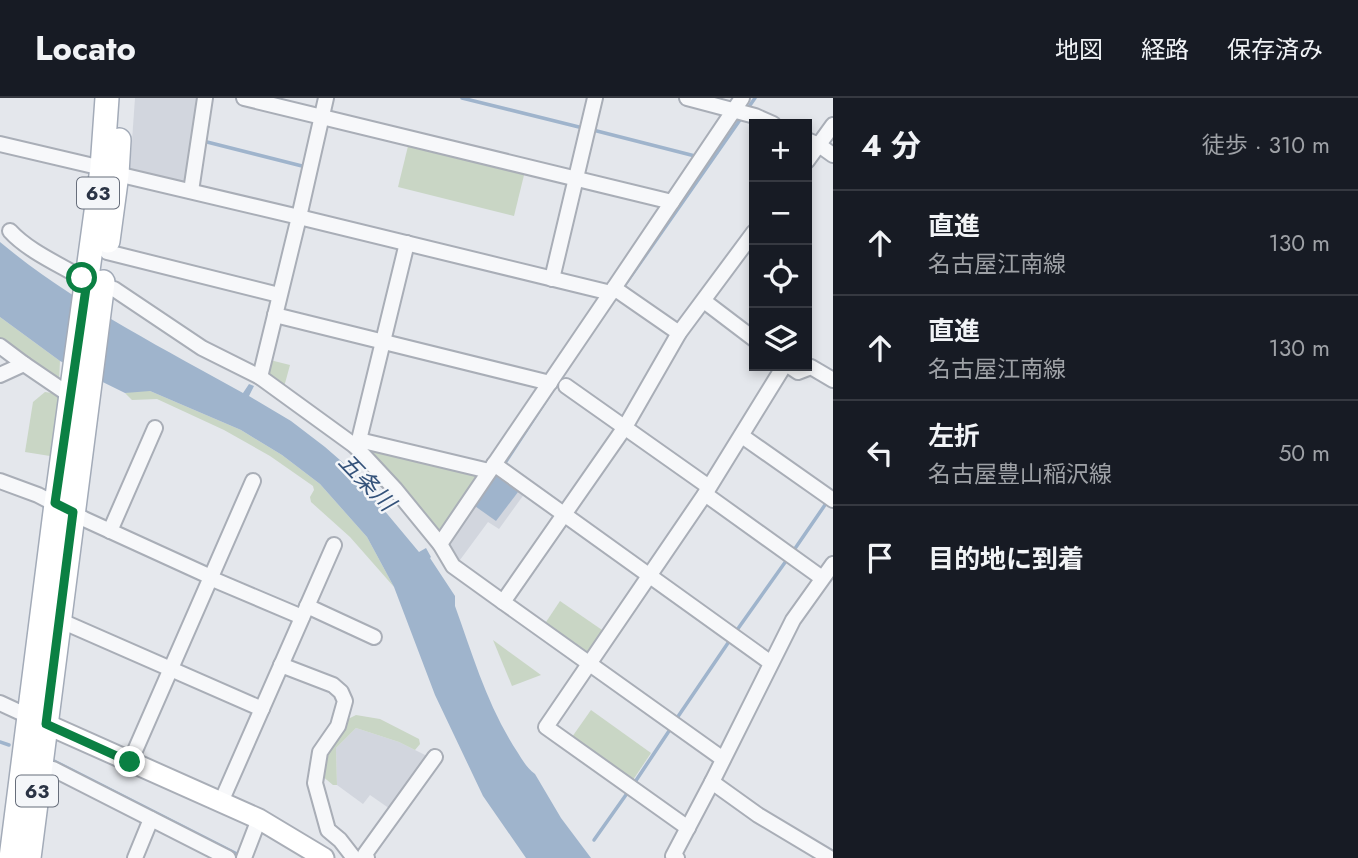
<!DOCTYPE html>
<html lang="ja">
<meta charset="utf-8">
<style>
body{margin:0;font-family:Jost,"Noto Sans JP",sans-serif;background:#20242c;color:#f1f3f6}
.controls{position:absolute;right:21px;top:21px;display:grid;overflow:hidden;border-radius:0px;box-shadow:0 4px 10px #0003}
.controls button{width:63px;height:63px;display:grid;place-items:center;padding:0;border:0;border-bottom:2px solid #363941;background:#171b24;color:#f1f3f6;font:35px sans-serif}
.stop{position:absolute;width:21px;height:21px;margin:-16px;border:5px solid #0b8043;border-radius:50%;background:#fff}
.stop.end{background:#0b8043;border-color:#fff;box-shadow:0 2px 7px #0008}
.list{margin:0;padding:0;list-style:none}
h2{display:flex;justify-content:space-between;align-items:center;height:91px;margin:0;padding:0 28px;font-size:30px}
h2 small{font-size:23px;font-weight:400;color:#9ea1a6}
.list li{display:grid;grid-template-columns:46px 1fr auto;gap:21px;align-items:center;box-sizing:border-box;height:105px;padding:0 28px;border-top:2px solid #363941}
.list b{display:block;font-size:26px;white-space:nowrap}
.list p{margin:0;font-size:23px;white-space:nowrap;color:#9ea1a6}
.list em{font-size:23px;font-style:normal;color:#9ea1a6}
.icon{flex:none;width:38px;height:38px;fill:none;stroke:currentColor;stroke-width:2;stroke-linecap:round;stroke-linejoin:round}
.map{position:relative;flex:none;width:833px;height:760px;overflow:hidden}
header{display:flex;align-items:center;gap:42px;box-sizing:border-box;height:98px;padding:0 35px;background:#171b24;border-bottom:2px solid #363941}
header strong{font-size:33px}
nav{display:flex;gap:38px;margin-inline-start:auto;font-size:24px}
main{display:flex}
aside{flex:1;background:#171b24}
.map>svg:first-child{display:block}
.built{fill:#d2d6de}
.green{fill:#c9d6c5}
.water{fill:#9fb4cc}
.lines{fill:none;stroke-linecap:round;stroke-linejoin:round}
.stream{stroke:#9fb4cc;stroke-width:3.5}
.street-casing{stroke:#a9aeb7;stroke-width:18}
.secondary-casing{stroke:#a9aeb7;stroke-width:23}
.primary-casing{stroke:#a3abb8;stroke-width:26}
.street{stroke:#f7f8fa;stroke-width:14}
.secondary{stroke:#fff;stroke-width:19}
.primary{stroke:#fff;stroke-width:23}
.route{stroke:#0b8043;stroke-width:9}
.labels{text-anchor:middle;stroke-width:5;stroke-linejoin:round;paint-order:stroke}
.shield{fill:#f4f6f9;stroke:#676e7b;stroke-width:2}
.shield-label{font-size:19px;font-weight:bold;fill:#2b3445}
.water-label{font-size:23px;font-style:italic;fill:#34527a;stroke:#f4f6f9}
</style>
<header>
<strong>Locato</strong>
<nav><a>地図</a><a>経路</a><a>保存済み</a></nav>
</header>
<main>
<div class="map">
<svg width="833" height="760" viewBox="0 0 833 760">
<rect width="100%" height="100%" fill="#e4e7ec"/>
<g class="built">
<polygon points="135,0 200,0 188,82 184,85 134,74 130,71"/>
<polygon points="494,375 525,395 499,431 488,424 457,466 446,448"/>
<polygon points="356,630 399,644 431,660 393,713 370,697 363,706 337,687 336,650"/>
</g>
<g class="green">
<polygon points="409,44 525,73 514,118 398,89"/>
<polygon points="0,219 60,263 59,284 0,241"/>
<path d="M270 262 290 267 284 289C271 280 266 280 270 262Z"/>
<polygon points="135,293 150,293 241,332 282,357 320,386 367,439 394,489 350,439 311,404 310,399 314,392 313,388 270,358 224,332 157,301 132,302 125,295"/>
<polygon points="45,294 59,296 50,358 25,354 33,304"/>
<polygon points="370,350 475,375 478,381 441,434 435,433 370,356"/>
<polygon points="560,503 605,534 591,554 584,556 544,527"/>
<polygon points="493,542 541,577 512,588"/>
<polygon points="591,612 651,655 633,682 572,639"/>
<polygon points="356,617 380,621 419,641 420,646 415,652 399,644 356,630 336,650 337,687 333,687 321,677 324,659 346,622"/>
</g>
<g class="water">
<path d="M0 144C73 205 161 249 243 295L249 286 254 288 249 298 291 323 325 349 348 369 419 454 426 450 431 459 430 460 455 498V508C473 558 488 610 518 655 523 663 527 670 535 676L561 720 591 760H526L483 698 435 597 394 489 367 439 320 386 282 357 241 332 150 293 125 295 60 263 0 219Z"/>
<polygon points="494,376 518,394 496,423 472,406"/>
</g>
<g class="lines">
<g class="stream">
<polyline points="462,0 583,30"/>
<polyline points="746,13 755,0"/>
<polyline points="593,32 695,58"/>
<polyline points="207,44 302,68"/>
<polyline points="622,191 742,19"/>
<polyline points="503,368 566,272"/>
<polyline points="794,452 827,404"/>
<polyline points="737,532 786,463"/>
<polyline points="677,620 730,542"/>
<polyline points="0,644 9,647"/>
<polyline points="54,663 239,757"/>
<polyline points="635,684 671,630"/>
<polyline points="594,742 628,694"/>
</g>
<defs>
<g id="street">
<polyline points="244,0 672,104"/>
<polyline points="687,0 755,18 773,26"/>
<polyline points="807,42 819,47 833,57"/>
<polyline points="0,46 102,70"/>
<polyline points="807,63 833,27"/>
<polyline points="117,76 299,119 326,0"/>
<polyline points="191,93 205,0"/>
<path d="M10 133C29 154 63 168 87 183"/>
<polyline points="407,145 359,342 355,348 395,391 440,446 453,468 503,504"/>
<polyline points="107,154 279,197"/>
<polyline points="552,181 595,0"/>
<polyline points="614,190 679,235"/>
<polyline points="114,191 202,250 260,279"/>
<polyline points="704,203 754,241"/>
<polyline points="275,217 550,285"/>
<polyline points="0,248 24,266 71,298"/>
<polyline points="789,268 798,274 811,269 833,282"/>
<polyline points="0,277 24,266"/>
<polyline points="566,288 709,389"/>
<polyline points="742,338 833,402"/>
<polyline points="359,342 489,373"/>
<polyline points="355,348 260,279 299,119 611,195"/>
<polyline points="494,366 771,565"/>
<polyline points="0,383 38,397 84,421 211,479"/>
<polyline points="705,396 822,480"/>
<polyline points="110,433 155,330"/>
<polyline points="440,446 614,190 742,0"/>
<polyline points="210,480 302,519"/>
<polyline points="307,508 374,539"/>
<polyline points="59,522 262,611"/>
<polyline points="281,567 333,587 341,594 345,603 338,628 320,654 315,685 328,732 340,742 354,760"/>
<polyline points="0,605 28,618"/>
<polyline points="723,661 503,504 625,329 679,235 754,134"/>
<polyline points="130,664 253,383"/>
<polyline points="40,668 53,671 228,760"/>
<polyline points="712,684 758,717 830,760"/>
<polyline points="221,704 334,447"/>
<polyline points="688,730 546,629 705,396 784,268"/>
<polyline points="135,760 151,721"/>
<polyline points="244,760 259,721"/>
<polyline points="367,760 365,756 435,659"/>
<polyline points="677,760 673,758 712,684 793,522 833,466"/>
</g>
<polyline id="secondary" points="46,626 259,721 324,760"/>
<g id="primary">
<polyline points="108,143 117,76 119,42"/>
<polyline points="11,760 56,406 102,70 107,0"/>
<polyline points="29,760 103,184"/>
</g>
</defs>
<use href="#street" class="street-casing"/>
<use href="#secondary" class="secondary-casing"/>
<use href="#primary" class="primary-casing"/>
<use href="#street" class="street"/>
<use href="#secondary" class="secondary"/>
<use href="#primary" class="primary"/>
</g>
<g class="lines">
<polyline class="route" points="82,180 87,183 55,405 73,414 46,626 130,664"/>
</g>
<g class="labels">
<g class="shield">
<rect x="77" y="79.5" width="42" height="31" rx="5"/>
<rect x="16" y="677.5" width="42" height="31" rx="5"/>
</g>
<g class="shield-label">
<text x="98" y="102">63</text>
<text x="37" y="700">63</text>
</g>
<g class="water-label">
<text transform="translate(367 384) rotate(46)" y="8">五条川</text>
</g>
</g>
</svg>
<div class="controls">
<button>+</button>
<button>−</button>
<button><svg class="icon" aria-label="locate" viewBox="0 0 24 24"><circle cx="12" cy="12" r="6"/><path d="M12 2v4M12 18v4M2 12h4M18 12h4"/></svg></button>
<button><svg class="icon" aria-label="layers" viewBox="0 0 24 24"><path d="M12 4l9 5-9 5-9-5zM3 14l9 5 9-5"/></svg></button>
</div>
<div class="stop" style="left:82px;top:180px"></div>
<div class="stop end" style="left:130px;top:664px"></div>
</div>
<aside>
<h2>4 分<small>徒歩 · 310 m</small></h2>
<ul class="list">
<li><svg class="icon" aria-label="ahead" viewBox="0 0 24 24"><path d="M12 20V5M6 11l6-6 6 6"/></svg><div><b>直進</b><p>名古屋江南線</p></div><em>130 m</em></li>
<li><svg class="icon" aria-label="ahead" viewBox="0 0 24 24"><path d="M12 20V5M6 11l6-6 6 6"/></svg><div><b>直進</b><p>名古屋江南線</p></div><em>130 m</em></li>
<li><svg class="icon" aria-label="left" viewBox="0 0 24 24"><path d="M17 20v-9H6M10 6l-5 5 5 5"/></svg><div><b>左折</b><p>名古屋豊山稲沢線</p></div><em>50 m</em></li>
<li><svg class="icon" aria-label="arrive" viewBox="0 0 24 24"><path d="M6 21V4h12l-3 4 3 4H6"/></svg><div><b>目的地に到着</b></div></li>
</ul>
</aside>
</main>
